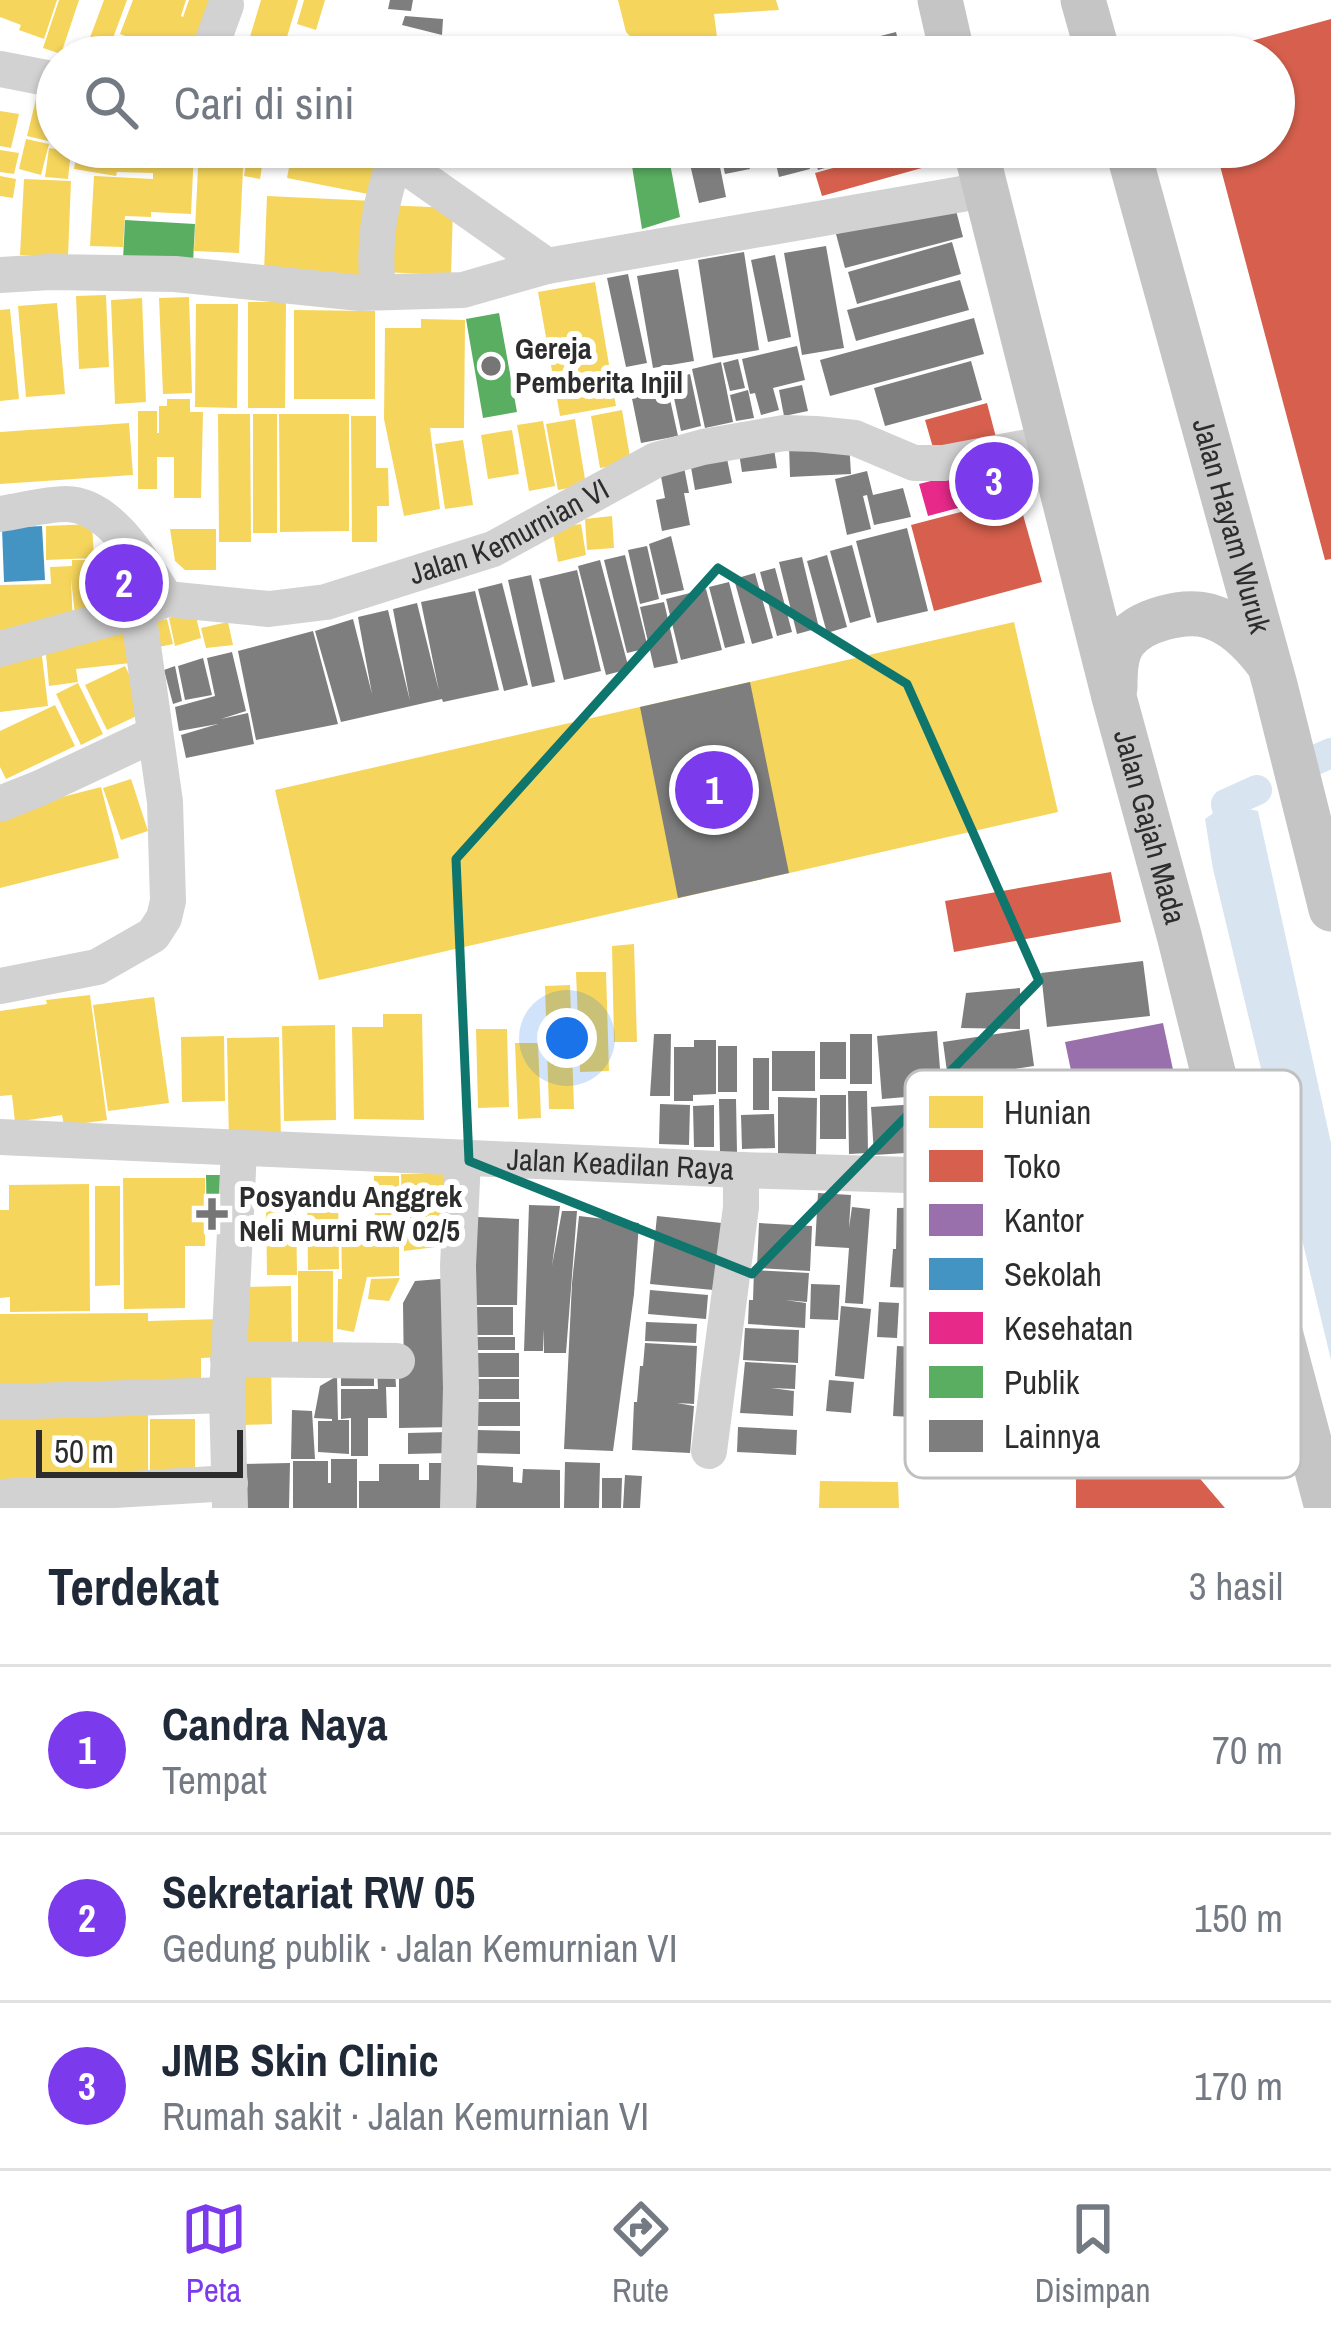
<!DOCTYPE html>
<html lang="id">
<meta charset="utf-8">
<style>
body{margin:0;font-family:"Archivo Narrow",sans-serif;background:#f2f2f3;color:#1f2937}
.scale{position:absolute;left:36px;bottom:30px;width:207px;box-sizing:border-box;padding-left:12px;border:6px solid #2d2d2d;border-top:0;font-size:33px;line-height:42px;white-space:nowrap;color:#2d2d2d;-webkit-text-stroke:9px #fff;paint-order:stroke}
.you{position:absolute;left:567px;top:1038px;width:42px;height:42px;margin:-30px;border:9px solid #fff;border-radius:50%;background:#1a73e8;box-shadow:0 0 0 18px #1a73e833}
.badge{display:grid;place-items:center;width:78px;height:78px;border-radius:50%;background:#7c3aed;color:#fff;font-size:39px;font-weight:700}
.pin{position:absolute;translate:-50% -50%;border:6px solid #fff;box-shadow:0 3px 12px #0006}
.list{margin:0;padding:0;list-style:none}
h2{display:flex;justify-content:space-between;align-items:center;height:156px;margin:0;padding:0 48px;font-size:51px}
h2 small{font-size:39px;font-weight:400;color:#747a83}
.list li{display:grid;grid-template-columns:78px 1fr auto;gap:36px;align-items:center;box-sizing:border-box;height:168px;padding:0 48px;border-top:3px solid #e0e1e3}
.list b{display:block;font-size:45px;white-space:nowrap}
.list p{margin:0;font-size:39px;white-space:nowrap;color:#747a83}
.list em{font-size:39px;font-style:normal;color:#747a83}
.icon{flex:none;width:66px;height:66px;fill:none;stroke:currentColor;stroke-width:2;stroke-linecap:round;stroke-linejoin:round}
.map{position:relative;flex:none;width:1331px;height:1508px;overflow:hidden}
.search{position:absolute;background:#fff;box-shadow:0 3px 9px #0004;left:36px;right:36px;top:36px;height:132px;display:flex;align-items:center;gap:30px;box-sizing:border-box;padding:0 42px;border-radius:66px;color:#747a83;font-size:45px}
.sheet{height:660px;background:#fff}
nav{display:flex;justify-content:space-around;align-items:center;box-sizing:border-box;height:168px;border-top:3px solid #e0e1e3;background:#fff;font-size:33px;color:#747a83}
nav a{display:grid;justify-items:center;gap:6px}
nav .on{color:#7c3aed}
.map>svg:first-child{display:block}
.water{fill:#d8e5f0}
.homes{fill:#f6d55c}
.shops{fill:#d6604d}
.offices{fill:#9970ab}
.schools{fill:#4393c3}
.health{fill:#e7298a}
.public{fill:#5aae61}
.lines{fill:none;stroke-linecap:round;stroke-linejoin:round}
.canal{stroke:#d8e5f0;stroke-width:30}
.building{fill:#7e7e7e}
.minor{stroke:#d2d2d2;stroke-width:36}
.major{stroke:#c5c5c5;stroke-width:45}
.marked{fill:none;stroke:#0f766e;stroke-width:9;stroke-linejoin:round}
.poi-dot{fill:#767676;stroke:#fff;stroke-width:4.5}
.labels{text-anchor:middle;stroke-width:12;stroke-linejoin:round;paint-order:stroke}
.poi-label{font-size:30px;font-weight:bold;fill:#2d2d2d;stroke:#fff;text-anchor:start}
.street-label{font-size:30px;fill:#2d2d2d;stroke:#fff}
.key{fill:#fff;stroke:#c0c0c0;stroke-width:3}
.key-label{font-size:33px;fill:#2d2d2d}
</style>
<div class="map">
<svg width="1331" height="1508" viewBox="0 0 1331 1508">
<rect width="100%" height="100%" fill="#fff"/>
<polygon class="water" points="1226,804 1258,811 1331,1143 1331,1360 1213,869 1205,819"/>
<g class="homes">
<polygon points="0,0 57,0 44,39 19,30 21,25 0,17"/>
<polygon points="59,0 79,0 61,54 43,48"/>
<polygon points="104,0 127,0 106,57 85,51"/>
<polygon points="133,0 186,0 181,16 183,17 189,0 220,0 195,57 167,57 172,43 170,42 165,57 140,57 144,43 120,34"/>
<polygon points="261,0 298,0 281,57 244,57"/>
<polygon points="304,0 325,0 316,30 297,24"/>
<polygon points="618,0 776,0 779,10 714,14 717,37 704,57 650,57 626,32"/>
<polygon points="39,87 57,92 48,141 27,136"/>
<polygon points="0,111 19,114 11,148 0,146"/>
<polygon points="26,139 49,144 41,175 19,169"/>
<polygon points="78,147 153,147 153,161 154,148 194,150 191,214 151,212 151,217 125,216 123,247 90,246 94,176 153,179 153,173 117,172 116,176 74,169"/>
<polygon points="199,147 244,147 239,253 194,251"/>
<polygon points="249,147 265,147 260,179 244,176"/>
<polygon points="293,147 375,161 368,194 287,178"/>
<polygon points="49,148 71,151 68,179 45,177"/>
<polygon points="0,150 19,153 14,174 0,172"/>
<polygon points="0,176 16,179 13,198 0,196"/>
<polygon points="24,179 71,181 68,256 20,255"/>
<polygon points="267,196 374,201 371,277 264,272"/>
<polygon points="385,205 453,208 451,275 381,272"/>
<polygon points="595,282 616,406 560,416 538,292"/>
<polygon points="106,295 109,367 79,369 76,296"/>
<polygon points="189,297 192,393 163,394 159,298"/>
<polygon points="142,298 146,402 115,404 111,300"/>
<polygon points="248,302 286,302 285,408 248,408"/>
<polygon points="57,303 65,394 26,397 18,306"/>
<polygon points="196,304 238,304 237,408 195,407"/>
<polygon points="10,309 19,399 0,401 0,310"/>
<polygon points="294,310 375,311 375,399 294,399"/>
<polygon points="421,319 465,320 464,428 430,428 440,509 404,516 384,419 385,328 421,328"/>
<polygon points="167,399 190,399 190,412 203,412 201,498 174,498 174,457 157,457 157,489 138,489 138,411 157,411 157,433 159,433 159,406 167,406"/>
<polygon points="622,410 631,463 600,468 591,416"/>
<polygon points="218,414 250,414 251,542 219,542"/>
<rect x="253" y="414" width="24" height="119"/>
<polygon points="279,414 349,414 349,531 280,532"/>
<polygon points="351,416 376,416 376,468 388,468 389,506 377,506 377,542 352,542"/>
<polygon points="575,419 586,485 558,490 546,424"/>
<polygon points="543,421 555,486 529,491 517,425"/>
<polygon points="129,423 133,475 0,484 0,432"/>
<polygon points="512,430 519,474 488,479 481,435"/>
<polygon points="463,440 473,505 445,509 435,444"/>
<polygon points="612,516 614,548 587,550 585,519"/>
<polygon points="92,524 94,558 46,560 46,526"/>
<polygon points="581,524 586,555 558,562 552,528"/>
<polygon points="170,529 216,529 216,570 185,570 175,561"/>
<polygon points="72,560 107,560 110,612 75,615 71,579 73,627 0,634 0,585 51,584 50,567 72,566"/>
<polygon points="195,612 201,638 175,646 169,618"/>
<polygon points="167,619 173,644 154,648 147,623"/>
<polygon points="228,622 233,645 206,648 201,628"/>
<polygon points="1014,622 1058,812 319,980 275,790"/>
<polygon points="136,632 140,662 76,669 78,682 49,686 45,644"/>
<polygon points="41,648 48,706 0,712 0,653"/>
<polygon points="125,666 147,711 107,730 85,685"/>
<polygon points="78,683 103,734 81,745 56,694"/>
<polygon points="55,705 75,746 6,779 0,767 0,731"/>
<polygon points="131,779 148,831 121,840 103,788"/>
<polygon points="101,787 119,858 0,888 0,813"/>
<polygon points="634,944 637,1042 614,1042 612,946"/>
<polygon points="576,972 606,972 609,1071 580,1072"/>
<polygon points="570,985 574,1109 549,1109 545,986"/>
<polygon points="90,995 107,1120 64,1126 62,1115 15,1122 12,1095 0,1096 0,1011 47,1004 46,1000"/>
<polygon points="154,997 169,1103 108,1111 93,1005"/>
<polygon points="383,1014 422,1014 424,1120 354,1119 352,1027 383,1027"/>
<polygon points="335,1025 336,1120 284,1121 282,1026"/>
<polygon points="476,1029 507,1029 509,1107 478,1108"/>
<polygon points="224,1036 225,1101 182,1102 181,1037"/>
<polygon points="279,1037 281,1142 229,1143 227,1038"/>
<polygon points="515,1043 538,1043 541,1118 518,1119"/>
<polygon points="401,1174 453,1174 453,1198 402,1199"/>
<polygon points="374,1176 399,1176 399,1276 367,1277 354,1332 337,1329 338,1279 342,1279 341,1220 375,1220"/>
<polygon points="123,1178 205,1178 205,1246 185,1246 185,1308 124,1309"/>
<polygon points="89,1184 90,1311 10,1312 10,1297 0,1298 0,1210 9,1210 9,1185"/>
<polygon points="95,1186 120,1186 120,1285 95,1286"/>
<polygon points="307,1193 338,1193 339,1269 308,1270"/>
<polygon points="454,1200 444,1246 404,1251 402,1201"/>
<polygon points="296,1207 297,1275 267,1275 266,1208"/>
<rect x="298" y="1271" width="35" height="83"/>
<polygon points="400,1278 389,1301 368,1299 371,1279"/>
<polygon points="291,1286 292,1355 243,1355 243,1287"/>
<polygon points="148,1313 148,1321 222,1319 223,1357 201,1358 201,1379 0,1393 0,1314"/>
<polygon points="244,1361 271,1361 272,1424 244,1425"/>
<polygon points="148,1407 148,1485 0,1492 0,1409"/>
<rect x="150" y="1419" width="45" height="60"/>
<polygon points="820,1481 898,1482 899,1508 819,1508"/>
</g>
<g class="shops">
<polygon points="1331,19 1331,559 1325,560 1215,147 1274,147 1274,57 1197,56"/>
<polygon points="909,147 931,147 936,164 822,196 815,173"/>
<polygon points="987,403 997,441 936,458 925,420"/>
<polygon points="1018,497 1042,582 934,611 911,525"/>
<polygon points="1111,872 1121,922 954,952 945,901"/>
<polygon points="1076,1468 1196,1468 1196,1474 1225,1508 1076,1508"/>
</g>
<polygon class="offices" points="1163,1023 1175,1079 1077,1099 1065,1042"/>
<polygon class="schools" points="42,526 45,580 4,582 2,528"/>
<polygon class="health" points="1014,460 1022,491 928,516 919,484"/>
<g class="public">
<polygon points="629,147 667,147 680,217 642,229"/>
<polygon points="125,220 195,224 193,263 123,260"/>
<polygon points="499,313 517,412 483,418 466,319"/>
<polygon points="136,557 140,607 113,610 108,560"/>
<polygon points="206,1175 221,1175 222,1232 207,1232"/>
</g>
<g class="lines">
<g class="canal">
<polyline points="1304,765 1331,753"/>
<polyline points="1234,840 1226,804 1257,790"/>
</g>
</g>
<g class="building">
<polygon points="390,0 413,0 411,11 388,9"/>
<polygon points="405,16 443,19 442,35 402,25"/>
<polygon points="896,32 902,57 806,57 806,55"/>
<polygon points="686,147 716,147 726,197 699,203"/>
<polygon points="719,147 745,147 750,169 725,174"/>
<polygon points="772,147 805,147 810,169 779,177"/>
<polygon points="811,147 893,147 893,148 818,170"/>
<polygon points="954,203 963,237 845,268 836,234"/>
<polygon points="952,242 961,274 857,304 848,272"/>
<polygon points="826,246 844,348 802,355 784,253"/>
<polygon points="744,252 759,350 713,358 698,260"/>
<polygon points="775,255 791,337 768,342 751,260"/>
<polygon points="678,269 694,361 653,368 637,276"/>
<polygon points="628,274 647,363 626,367 607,278"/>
<polygon points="960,280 969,310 856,341 847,310"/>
<polygon points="974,318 984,354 830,396 820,360"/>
<polygon points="797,346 805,380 773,388 779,410 761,415 755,393 750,394 742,359"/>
<polygon points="738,359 745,388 730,391 723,363"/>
<polygon points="971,361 982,400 885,426 874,388"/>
<polygon points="721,362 733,422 705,428 692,369"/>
<polygon points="664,372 678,436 641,443 628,379"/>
<polygon points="690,374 701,426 681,431 670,379"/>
<polygon points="802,385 808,411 784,416 779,390"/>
<polygon points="748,390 754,418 736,421 730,395"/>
<polygon points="849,442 851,474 790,477 789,445"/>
<polygon points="725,449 732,483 695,490 689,456"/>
<polygon points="774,449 777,468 742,472 739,453"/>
<polygon points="683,462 689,493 684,493 690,525 662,531 656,500 665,498 659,466"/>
<polygon points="867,471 873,495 903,488 911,517 874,525 867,495 863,496 871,529 847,535 835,479"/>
<polygon points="907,528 928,611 877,623 856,541"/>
<polygon points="671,536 684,590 661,595 649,544"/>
<polygon points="852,545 871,617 850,623 830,551"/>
<polygon points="647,546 659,599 640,604 628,550"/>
<polygon points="625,555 648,648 627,653 604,560"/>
<polygon points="827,555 847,627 827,633 807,561"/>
<polygon points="802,557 819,628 797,634 779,562"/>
<polygon points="600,560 629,669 606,675 578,566"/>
<polygon points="775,568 792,632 777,636 760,572"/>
<polygon points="577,570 601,671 564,680 539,579"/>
<polygon points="755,573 773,638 752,644 734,579"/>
<polygon points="531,575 555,682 532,687 508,580"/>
<polygon points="729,582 745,643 725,648 709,587"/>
<polygon points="502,583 528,685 504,691 478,589"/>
<polygon points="706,589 722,650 681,660 666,599"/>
<polygon points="475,591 499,690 443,702 442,699 341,722 315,631 353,619 372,694 358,617 388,610 410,701 393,609 417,603 439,691 421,602"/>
<polygon points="664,602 678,663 654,668 640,607"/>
<polygon points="313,631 338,724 256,740 238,651"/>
<polygon points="232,652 246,711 221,719 248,713 254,744 186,758 181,735 218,724 179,731 175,707 215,696 207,658"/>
<polygon points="203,658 212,695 185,700 178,666"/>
<polygon points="175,666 182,701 173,704 164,670"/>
<polygon points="750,682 789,873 678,898 640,707"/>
<polygon points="1143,961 1150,1016 1047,1027 1041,973"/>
<polygon points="1020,988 1020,1029 961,1028 966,993"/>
<polygon points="1029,1029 1034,1066 948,1079 943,1042"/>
<polygon points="937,1031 942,1094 882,1099 877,1036"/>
<polygon points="654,1034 671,1034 670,1096 650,1096"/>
<rect x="850" y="1034" width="22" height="50"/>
<polygon points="694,1040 716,1040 716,1094 693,1095 693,1101 674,1101 674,1047 694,1047"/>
<rect x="820" y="1042" width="26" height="37"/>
<rect x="718" y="1046" width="19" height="46"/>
<rect x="772" y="1051" width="43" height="40"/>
<rect x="753" y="1058" width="16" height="52"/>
<polygon points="848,1091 867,1091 868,1153 849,1154"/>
<rect x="820" y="1095" width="26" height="44"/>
<polygon points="778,1097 817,1098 816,1155 778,1155"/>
<polygon points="719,1099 736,1099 737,1153 720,1154"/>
<polygon points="950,1102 953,1150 874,1155 871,1107"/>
<polygon points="660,1104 690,1105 689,1145 659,1144"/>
<polygon points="714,1105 714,1147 694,1147 693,1106"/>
<polygon points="774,1114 775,1148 742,1149 741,1115"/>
<polygon points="818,1193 851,1195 849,1228 852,1207 870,1209 863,1304 845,1303 849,1248 815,1246"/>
<polygon points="529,1205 560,1206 552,1266 562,1211 577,1211 566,1353 544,1353 544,1329 543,1351 524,1351"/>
<polygon points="937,1207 937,1251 941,1251 940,1289 890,1287 893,1249 896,1249 897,1208"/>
<polygon points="579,1216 639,1223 634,1294 613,1451 564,1449 572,1283"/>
<polygon points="657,1216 731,1224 724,1291 650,1284"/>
<polygon points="478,1217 519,1219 517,1305 466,1305"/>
<polygon points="759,1223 812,1226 810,1271 757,1268"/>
<polygon points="754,1270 809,1273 807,1302 785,1300 806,1303 805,1328 748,1324 749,1300 753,1300"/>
<polygon points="452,1278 456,1427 399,1428 399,1377 404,1377 403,1303 415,1281"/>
<polygon points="811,1284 840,1285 838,1320 810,1319"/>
<polygon points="650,1290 708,1295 706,1319 648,1314"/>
<polygon points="879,1302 899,1303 897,1338 877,1337"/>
<polygon points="841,1306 871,1309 864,1379 835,1376"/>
<rect x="470" y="1307" width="43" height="28"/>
<polygon points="646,1322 697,1324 696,1343 645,1341"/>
<polygon points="745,1328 799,1330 798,1363 743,1360"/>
<rect x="473" y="1337" width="42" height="13"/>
<polygon points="645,1343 697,1346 694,1404 677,1403 694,1406 690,1453 632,1450 634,1402 637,1402 640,1366 643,1366"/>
<polygon points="897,1346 937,1348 932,1418 893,1416"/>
<rect x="470" y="1353" width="49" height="24"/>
<polygon points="745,1362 796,1365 795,1389 771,1388 794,1391 793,1416 740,1413"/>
<polygon points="374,1365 374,1386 341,1386 341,1366"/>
<polygon points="377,1367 395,1367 396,1387 386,1387 387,1418 368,1418 368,1456 351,1456 351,1418 341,1419 341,1389 378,1389"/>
<polygon points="337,1376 338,1420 349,1420 349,1454 318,1452 318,1421 332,1421 332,1419 314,1418 320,1386"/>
<rect x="473" y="1379" width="46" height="20"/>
<polygon points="829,1380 854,1382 851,1413 826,1411"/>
<rect x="476" y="1402" width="44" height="24"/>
<polygon points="292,1410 312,1411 315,1459 291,1459"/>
<polygon points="738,1427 797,1430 796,1455 737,1452"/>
<polygon points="475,1430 520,1431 520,1454 475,1453"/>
<polygon points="450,1432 451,1453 408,1454 408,1433"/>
<polygon points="331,1459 357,1459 357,1508 293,1508 293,1461 328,1461 328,1483 331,1483"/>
<polygon points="565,1462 600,1463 599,1508 564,1508"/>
<polygon points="290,1463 289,1508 241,1508 241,1464"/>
<polygon points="429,1463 451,1463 452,1508 359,1508 359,1481 379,1481 379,1464 419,1464 419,1480 429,1480"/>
<polygon points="477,1465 513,1467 513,1482 522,1483 523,1469 560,1470 560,1508 476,1508"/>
<polygon points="625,1475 642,1476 640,1508 623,1508"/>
<polygon points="602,1478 622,1478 621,1508 602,1508"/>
</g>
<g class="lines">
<g class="minor">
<polyline points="207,57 226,5"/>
<polyline points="0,69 57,80"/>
<polyline points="368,147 382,150 547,266"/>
<polyline points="0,275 50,272 175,274 360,293 463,290 547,266 985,190"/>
<path d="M378 292C373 242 379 207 395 159"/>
<path d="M0 514C21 511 45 504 66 504 111 504 145 566 166 599"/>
<path id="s1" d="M0 649 138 611 166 599 269 609 326 602 493 549 656 460 703 447 784 433 816 434 855 438 914 463H944L1049 443"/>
<polyline points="0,804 40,788 155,734"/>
<polyline points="0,986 97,967 153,935 164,918 168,901 165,802 138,611"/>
<path id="s2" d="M0 1137 741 1170 1241 1185"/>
<polyline points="228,1359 397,1361"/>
<polyline points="0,1402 227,1395"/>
<polyline points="709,1451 741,1207 741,1170"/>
<polyline points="0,1497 230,1483"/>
<polyline points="230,1508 227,1395 239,1150"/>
<polyline points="458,1508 461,1388 458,1266 463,1159"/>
</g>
<g class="major">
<polyline points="940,0 953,57"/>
<polyline points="1083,0 1099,57"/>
<path id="s3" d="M975 147 1114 697 1179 935 1241 1185 1327 1508"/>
<path id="s4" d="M1127 147 1275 685 1331 909"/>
<path d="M1115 688C1115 673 1115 655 1124 642 1139 620 1184 609 1209 616 1234 623 1252 642 1267 662"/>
</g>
</g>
<path class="marked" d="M718 568 907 684 1039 981 752 1274 469 1161 456 859Z"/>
<g class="poi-dot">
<circle cx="491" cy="366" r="12"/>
<path d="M206 1196h12v12h12v12h-12v12h-12v-12h-12v-12h12z"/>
</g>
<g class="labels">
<g class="poi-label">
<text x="515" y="359">Gereja<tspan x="515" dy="34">Pemberita Injil</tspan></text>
<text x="239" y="1207">Posyandu Anggrek<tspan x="239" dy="34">Neli Murni RW 02/5</tspan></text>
</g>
<g class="street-label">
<text dy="10" stroke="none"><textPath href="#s4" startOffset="393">Jalan Hayam Wuruk</textPath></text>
<text dy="10" stroke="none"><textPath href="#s1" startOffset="531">Jalan Kemurnian VI</textPath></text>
<text dy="10" stroke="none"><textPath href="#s3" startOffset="702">Jalan Gajah Mada</textPath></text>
<text dy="10" stroke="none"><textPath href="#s2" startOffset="621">Jalan Keadilan Raya</textPath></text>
</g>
</g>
<rect x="905" y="1070" width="396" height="408" rx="18" class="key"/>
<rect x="929" y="1096" width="54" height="32" fill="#f6d55c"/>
<rect x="929" y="1150" width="54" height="32" fill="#d6604d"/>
<rect x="929" y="1204" width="54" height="32" fill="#9970ab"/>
<rect x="929" y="1258" width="54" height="32" fill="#4393c3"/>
<rect x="929" y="1312" width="54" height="32" fill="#e7298a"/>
<rect x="929" y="1366" width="54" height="32" fill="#5aae61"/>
<rect x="929" y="1420" width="54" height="32" fill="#7e7e7e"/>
<g class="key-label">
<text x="1004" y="1124">Hunian</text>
<text x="1004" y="1178">Toko</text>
<text x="1004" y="1232">Kantor</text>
<text x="1004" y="1286">Sekolah</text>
<text x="1004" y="1340">Kesehatan</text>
<text x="1004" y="1394">Publik</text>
<text x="1004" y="1448">Lainnya</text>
</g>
</svg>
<div class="scale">50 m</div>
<div class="you"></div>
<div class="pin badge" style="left:714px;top:790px">1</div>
<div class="pin badge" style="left:124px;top:583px">2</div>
<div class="pin badge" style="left:994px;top:481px">3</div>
<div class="search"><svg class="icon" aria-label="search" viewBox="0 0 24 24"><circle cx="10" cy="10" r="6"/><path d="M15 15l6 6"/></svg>Cari di sini</div>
</div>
<section class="sheet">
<h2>Terdekat<small>3 hasil</small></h2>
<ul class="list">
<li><span class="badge">1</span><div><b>Candra Naya</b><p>Tempat</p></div><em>70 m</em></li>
<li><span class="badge">2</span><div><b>Sekretariat RW 05</b><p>Gedung publik · Jalan Kemurnian VI</p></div><em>150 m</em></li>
<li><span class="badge">3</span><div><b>JMB Skin Clinic</b><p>Rumah sakit · Jalan Kemurnian VI</p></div><em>170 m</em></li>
</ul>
</section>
<nav>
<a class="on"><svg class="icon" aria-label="map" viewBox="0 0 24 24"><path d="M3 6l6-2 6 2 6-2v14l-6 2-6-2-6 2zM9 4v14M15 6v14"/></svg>Peta</a>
<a><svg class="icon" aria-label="directions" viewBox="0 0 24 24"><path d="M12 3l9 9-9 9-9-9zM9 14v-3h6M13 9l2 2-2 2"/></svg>Rute</a>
<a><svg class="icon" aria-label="saved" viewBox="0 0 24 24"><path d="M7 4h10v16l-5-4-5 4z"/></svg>Disimpan</a>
</nav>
